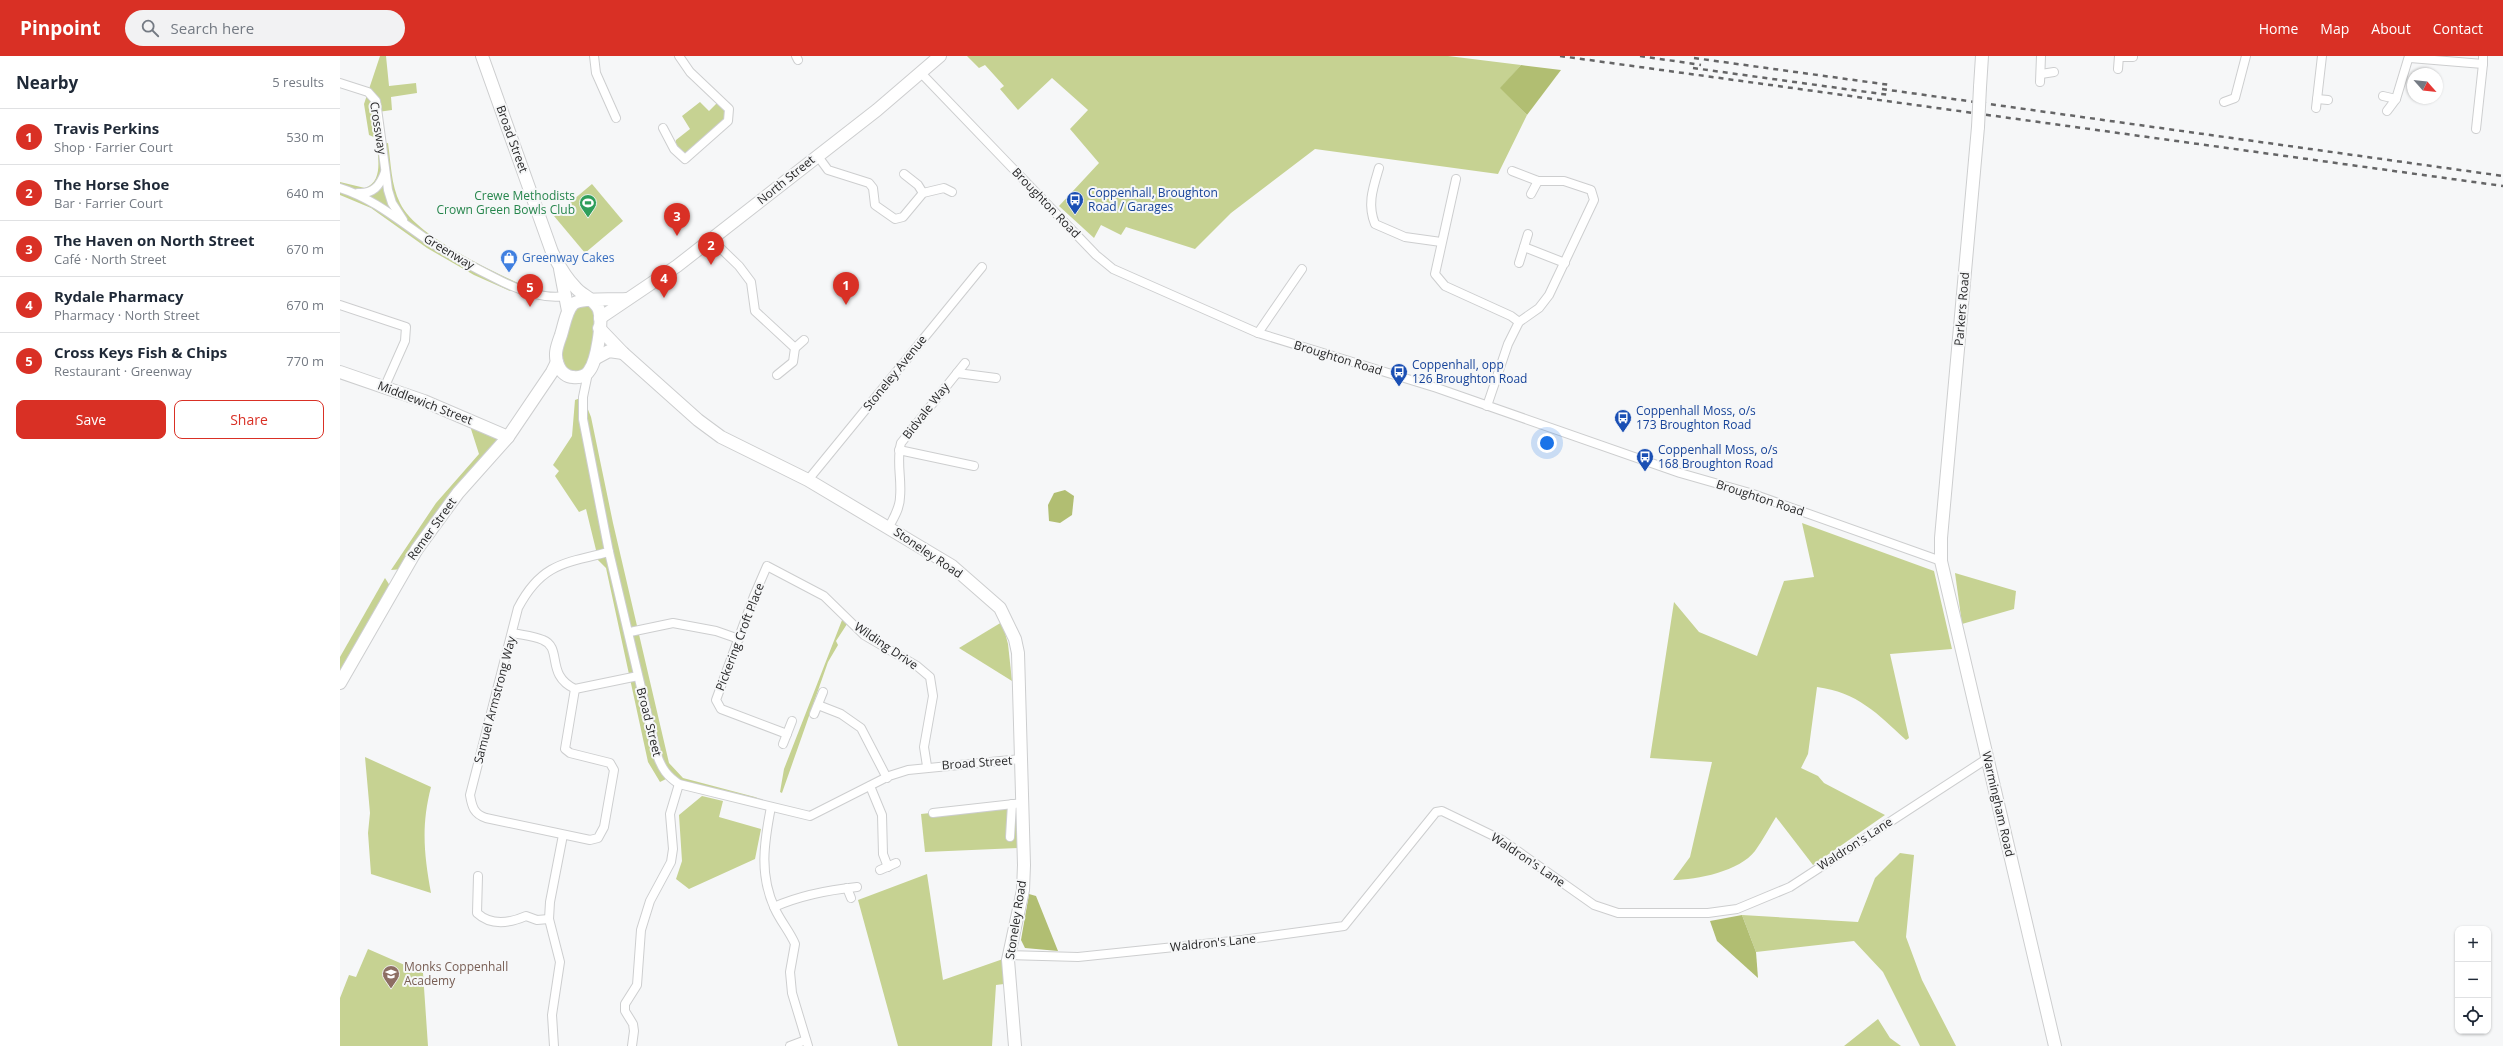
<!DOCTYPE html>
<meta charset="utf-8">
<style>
body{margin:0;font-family:"Open Sans",sans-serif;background:#f2f2f3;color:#1f2937}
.controls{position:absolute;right:12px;bottom:12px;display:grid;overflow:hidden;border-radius:8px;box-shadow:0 1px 3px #0004}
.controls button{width:36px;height:36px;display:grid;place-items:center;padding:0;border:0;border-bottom:1px solid #e0e1e3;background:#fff;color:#1f2937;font:20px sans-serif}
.compass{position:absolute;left:2067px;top:12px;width:36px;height:36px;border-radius:50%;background:#fff;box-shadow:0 1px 3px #0004;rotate:117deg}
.you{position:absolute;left:1207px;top:387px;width:14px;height:14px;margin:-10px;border:3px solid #fff;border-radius:50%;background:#1a73e8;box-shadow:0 0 0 6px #1a73e833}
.badge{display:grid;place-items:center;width:26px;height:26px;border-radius:50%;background:#d93025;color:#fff;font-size:13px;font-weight:700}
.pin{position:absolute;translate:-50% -33px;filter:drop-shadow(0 1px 2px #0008)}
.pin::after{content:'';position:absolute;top:21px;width:14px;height:12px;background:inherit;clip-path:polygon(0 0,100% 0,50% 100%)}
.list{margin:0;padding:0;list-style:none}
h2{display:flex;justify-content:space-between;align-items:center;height:52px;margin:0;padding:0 16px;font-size:17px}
h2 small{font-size:13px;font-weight:400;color:#747a83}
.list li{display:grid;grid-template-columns:26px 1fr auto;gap:12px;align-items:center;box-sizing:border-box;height:56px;padding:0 16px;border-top:1px solid #e0e1e3}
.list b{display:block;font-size:15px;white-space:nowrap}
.list p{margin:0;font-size:13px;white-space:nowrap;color:#747a83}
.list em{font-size:13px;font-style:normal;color:#747a83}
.actions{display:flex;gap:8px;padding:12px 16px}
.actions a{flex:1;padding:9px 0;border:1px solid #d93025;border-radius:8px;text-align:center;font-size:14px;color:#d93025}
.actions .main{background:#d93025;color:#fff}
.icon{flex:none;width:22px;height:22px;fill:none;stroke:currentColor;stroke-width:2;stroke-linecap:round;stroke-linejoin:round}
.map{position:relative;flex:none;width:2163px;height:990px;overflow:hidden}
header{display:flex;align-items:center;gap:24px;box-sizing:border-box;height:56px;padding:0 20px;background:#d93025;color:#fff}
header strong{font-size:19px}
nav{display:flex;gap:22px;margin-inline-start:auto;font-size:14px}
.search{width:280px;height:36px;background:#f2f2f3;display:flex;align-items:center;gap:10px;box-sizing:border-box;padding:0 14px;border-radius:22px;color:#747a83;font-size:15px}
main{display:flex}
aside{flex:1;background:#fff}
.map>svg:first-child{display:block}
.green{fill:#c6d292}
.forest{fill:#b1be72}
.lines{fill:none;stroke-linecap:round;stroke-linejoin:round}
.street-casing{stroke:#cdcecf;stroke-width:10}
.secondary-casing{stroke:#cdcecf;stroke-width:14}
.street{stroke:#fff;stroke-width:8}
.secondary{stroke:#fff;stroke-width:12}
.rail{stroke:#656566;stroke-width:2.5;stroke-dasharray:5 5;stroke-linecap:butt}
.secondary-bridge-casing{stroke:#cdcecf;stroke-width:14;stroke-linecap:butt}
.secondary-bridge{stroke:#fff;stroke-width:12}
.labels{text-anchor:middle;stroke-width:4;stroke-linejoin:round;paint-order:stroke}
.street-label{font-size:12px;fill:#272728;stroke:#f6f7f8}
.transit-label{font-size:12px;fill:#164399;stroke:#f6f7f8;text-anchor:start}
.leisure-label{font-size:12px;fill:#27864d;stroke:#f6f7f8;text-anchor:end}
.shop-label{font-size:12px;fill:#366cbe;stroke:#f6f7f8;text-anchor:start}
.education-label{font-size:12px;fill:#785e54;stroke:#f6f7f8;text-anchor:start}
</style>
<header>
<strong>Pinpoint</strong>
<div class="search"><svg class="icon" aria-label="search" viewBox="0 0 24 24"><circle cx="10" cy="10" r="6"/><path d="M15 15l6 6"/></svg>Search here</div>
<nav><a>Home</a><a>Map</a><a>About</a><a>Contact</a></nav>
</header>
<main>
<aside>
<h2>Nearby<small>5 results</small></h2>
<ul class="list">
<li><span class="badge">1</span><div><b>Travis Perkins</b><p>Shop · Farrier Court</p></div><em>530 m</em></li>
<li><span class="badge">2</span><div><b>The Horse Shoe</b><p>Bar · Farrier Court</p></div><em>640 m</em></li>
<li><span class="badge">3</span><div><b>The Haven on North Street</b><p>Café · North Street</p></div><em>670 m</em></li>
<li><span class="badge">4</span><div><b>Rydale Pharmacy</b><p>Pharmacy · North Street</p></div><em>670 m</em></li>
<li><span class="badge">5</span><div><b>Cross Keys Fish &amp; Chips</b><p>Restaurant · Greenway</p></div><em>770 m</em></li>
</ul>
<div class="actions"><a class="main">Save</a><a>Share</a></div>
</aside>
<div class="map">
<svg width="2163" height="990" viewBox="0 0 2163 990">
<rect width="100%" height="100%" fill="#f6f7f8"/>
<g class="green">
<path d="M40 0H46L49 30 76 27 77 37 51 41 52 54 38 56 42 88 48 87C51 107 51 129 60 147 75 179 146 212 178 227L170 235 134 219 87 192 31 152 0 139V126L25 132C45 125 37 97 36 82L29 79 24 48Z"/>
<polygon points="627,0 1108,0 1181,9 1161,32 1187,59 1158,118 975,93 891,157 855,193 786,171 781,179 761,169 754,182 719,150 759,107 730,73 748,54 712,22 678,54 660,33 664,30 645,9 639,12"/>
<polygon points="360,46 369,55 376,48 384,48 390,60 349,101 334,93 336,84 350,73 342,60"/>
<polygon points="252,128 283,165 245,197 214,160"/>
<polygon points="250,244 259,272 243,320 219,312 228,255"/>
<polygon points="243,341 251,361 273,467 329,707 343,722 415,741 425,745 423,749 330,721 320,726 308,706 266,512 254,500 256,494 246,453 239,456 215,420 219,415 213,409 232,380 235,344"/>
<polygon points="135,366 168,381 63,513 51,514 96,447 139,398 131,373"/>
<path d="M1462 467 1594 515 1612 593 1550 598 1569 682 1566 684C1538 658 1517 636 1477 631L1468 698 1461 712 1478 720 1484 727 1545 759 1473 809 1436 761C1429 772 1423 784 1415 795 1400 815 1357 824 1333 824L1350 801 1372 706 1310 702 1334 546 1359 576 1417 600 1444 525 1474 521Z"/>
<polygon points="1615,517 1676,535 1674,553 1622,568"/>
<polygon points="45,522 52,533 0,627 0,601"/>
<polygon points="504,559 509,565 496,585 498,589 488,606 442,737 440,736 444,713"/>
<polygon points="662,566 668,588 672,625 619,592"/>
<path d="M25 701 91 731C81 770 84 798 91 837L31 818 28 777 30 757Z"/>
<polygon points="362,740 383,745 379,761 421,773 415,803 349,833 336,823 342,805 339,759"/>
<polygon points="682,747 680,792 585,796 581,758"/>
<polygon points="1560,797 1574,799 1566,881 1582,924 1616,990 1580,990 1543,916 1514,885 1416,896 1402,859 1518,866 1535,822"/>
<polygon points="587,818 603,924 663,903 664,928 656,929 652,990 558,990 518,844"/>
<polygon points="28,893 83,917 88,990 0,990 0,942 9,919 16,921"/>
<polygon points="1538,963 1550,982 1561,990 1504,990"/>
</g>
<g class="forest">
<polygon points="1181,9 1221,14 1187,59 1160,32"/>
<polygon points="725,434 734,440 732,459 720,467 709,465 708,449 714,437"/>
<polygon points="689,838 696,840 718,895 685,892 681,884"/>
<polygon points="1402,859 1416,896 1418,922 1377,885 1370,865"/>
</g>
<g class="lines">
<defs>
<g id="street">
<polyline points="254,0 256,17 276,62"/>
<polyline points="456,0 458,4"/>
<polyline points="1779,1 1793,1"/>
<polyline points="2070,2 2143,8 2143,0"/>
<polyline points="1778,13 1779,0"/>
<polyline points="581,17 756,199 773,213 918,277 1097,332 1340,417 1410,437 1601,505"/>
<polyline points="1701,18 1714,16"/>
<polyline points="1700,26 1701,0"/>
<polyline points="0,27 28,36 36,45 48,134 52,147 63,164"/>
<polyline points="2043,40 2056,43"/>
<polyline points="1977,43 1988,44"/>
<polyline points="1884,46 1895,42 1906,0"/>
<polyline points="1976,52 1982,0"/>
<polyline points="2047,55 2056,43 2069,0"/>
<polyline points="323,72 334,93 345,103 388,65 389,53 350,16 339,0"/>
<polyline points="2136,73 2143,8"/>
<polyline points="477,99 488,114 529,127 533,132 535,149 555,163 563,161 583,137 604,132 612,136"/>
<path d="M1039 112C1033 132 1027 148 1035 168L1065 181 1101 186"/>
<polyline points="564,118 578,129 583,137"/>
<polyline points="1116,123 1095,218 1105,230 1171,260 1179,266"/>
<path d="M0 132C33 142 61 166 89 185 110 199 133 211 155 222 176 233 202 244 225 240"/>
<path d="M18 137C33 138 40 130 45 116"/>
<polyline points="1191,138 1198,125"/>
<polyline points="371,183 399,210 411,226 415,255 455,292 453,306 437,319"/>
<polyline points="1184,191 1225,207"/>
<polyline points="1179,207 1188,178"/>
<polyline points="0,249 66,271 65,285 45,330"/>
<polyline points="918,277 962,213"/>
<polyline points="455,292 464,284"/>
<path d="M248 317 243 341V363L269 496 317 699C322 713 327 720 339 728L470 760 549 720 568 714 681 703"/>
<polyline points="617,317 656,322"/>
<polyline points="1147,350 1168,288 1179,266 1199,252 1209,239 1254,144 1251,134 1224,125 1198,125 1172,115"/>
<polyline points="559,394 634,410"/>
<polyline points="468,424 642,211"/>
<path d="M549 471C554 461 560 452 560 441 562 423 556 405 561 387L625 307"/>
<polyline points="290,576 333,567 376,575 399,583"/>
<path d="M173 577C182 579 194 580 203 584 223 592 205 619 235 633L225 693 230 697 270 707 274 714 264 771 258 782 250 784 146 762C134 758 132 751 130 739L178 552C201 508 224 507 269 496"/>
<polyline points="235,633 298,620"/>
<polyline points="478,649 501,658 521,672 547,722"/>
<polyline points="474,658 483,636"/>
<polyline points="447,678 381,653 376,644 414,540 427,510 484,540 524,579 577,610 590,621 593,640 584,691 587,710"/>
<polyline points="443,688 452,665"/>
<polyline points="530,730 542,759 543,798 548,811"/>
<path d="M431 751C424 787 419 819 435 853 441 866 450 876 455 888L450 916 452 937 468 990"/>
<polyline points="593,757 682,747"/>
<polyline points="670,781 672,748"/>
<polyline points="540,814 556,807"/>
<path d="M138 820 137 857C151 870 170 867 186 860L197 864 209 863"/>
<polyline points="507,832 511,842"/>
<path d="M434 851C461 839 488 834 517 831"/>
<polyline points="669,899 738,901 902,884 1004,870 1096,756 1102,755 1162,784 1254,849 1278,857 1368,857 1397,853 1450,831 1648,702"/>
<polyline points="214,990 212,959 220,906 209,863 210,846 223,779"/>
<polyline points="292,990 294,975 293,968 285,955 285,948 297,929 301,874 310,845 331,806 333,793 330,758 339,728"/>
<polyline points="450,990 466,984"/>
</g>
<g id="secondary">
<path d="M142 0 212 196C218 208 225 221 235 231 241 239 255 243 259 254 263 266 257 305 249 315 246 320 239 322 233 321 227 321 221 316 219 311 213 300 217 290 221 279 224 270 226 255 233 248 241 241 275 244 287 243"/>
<polyline points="1640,31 1642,0"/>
<polyline points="1638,71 1601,482 1601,505 1715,990"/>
<polyline points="220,213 228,255"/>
<polyline points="260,262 337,210 537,54 600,0"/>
<polyline points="259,272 283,297 358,364 381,381 468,424 612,510 660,552 675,583 678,597 684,809 683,834 668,904 675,990"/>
<polyline points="256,302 269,295 283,297"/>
<polyline points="0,316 84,345 168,381"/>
<polyline points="0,627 77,493 118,437 168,381 212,316 217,306"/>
</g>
</defs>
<use href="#street" class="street-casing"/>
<use href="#secondary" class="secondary-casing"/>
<use href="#street" class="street"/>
<use href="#secondary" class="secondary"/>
<g class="rail">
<polyline points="1220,0 2163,130"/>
<polyline points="1300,0 1361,9"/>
<polyline points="1354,2 1550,29"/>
<polyline points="1353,12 1549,39"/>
<polyline points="1542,33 2163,120"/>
</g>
<defs>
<polyline id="secondary-bridge" points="1638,71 1640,31"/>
</defs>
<use href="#secondary-bridge" class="secondary-bridge-casing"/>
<use href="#secondary-bridge" class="secondary-bridge"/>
</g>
<defs>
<symbol id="bus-pin" viewBox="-11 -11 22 30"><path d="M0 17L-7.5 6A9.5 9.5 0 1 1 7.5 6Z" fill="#1a4fb4" stroke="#f6f7f8"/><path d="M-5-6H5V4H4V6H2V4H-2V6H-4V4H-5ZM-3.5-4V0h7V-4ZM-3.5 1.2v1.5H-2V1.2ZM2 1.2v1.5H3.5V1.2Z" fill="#fff"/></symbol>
<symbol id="stadium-pin" viewBox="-11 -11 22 30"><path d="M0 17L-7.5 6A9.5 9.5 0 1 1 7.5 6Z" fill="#2e9e5b" stroke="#f6f7f8"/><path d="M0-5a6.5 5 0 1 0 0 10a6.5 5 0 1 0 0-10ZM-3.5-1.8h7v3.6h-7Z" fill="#fff"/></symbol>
<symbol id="shop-pin" viewBox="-11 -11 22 30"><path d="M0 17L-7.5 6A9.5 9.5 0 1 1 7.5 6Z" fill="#3f7fe0" stroke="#f6f7f8"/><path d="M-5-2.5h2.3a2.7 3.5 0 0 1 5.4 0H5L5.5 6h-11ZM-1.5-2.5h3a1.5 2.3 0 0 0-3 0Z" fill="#fff"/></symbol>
<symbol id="school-pin" viewBox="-11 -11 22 30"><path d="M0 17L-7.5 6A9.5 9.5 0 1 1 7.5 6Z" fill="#8d6e63" stroke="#f6f7f8"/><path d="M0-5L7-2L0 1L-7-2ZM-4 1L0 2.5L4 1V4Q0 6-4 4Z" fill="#fff"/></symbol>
</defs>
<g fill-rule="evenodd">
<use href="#bus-pin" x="725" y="134" width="20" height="27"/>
<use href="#stadium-pin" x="238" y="137" width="20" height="27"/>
<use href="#shop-pin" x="159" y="192" width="20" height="27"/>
<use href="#bus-pin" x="1049" y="306" width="20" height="27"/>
<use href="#bus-pin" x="1273" y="352" width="20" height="27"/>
<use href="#bus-pin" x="1295" y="391" width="20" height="27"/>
<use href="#school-pin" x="41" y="908" width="20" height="27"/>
</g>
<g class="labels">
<g class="street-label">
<text transform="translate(38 72) rotate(81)" y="4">Crossway</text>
<text transform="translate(172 83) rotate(70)" y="4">Broad Street</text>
<text transform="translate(446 124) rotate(-39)" y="4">North Street</text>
<text transform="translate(706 147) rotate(46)" y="4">Broughton Road</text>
<text transform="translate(109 196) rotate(31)" y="4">Greenway</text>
<text transform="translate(1622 253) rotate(-85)" y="4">Parkers Road</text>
<text transform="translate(998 302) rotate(17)" y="4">Broughton Road</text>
<text transform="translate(555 317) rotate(-51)" y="4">Stoneley Avenue</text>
<text transform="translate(85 347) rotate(21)" y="4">Middlewich Street</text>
<text transform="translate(586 355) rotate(-52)" y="4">Bidvale Way</text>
<text transform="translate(1420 442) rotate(18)" y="4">Broughton Road</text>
<text transform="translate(92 473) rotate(-54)" y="4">Remer Street</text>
<text transform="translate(588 497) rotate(34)" y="4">Stoneley Road</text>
<text transform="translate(400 581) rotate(-69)" y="4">Pickering Croft Place</text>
<text transform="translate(546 590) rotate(34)" y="4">Wilding Drive</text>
<text transform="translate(155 644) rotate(-75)" y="4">Samuel Armstrong Way</text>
<text transform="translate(309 666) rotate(76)" y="4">Broad Street</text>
<text transform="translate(637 707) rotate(-4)" y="4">Broad Street</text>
<text transform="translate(1658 748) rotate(77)" y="4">Warmingham Road</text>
<text transform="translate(1515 788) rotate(-33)" y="4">Waldron's Lane</text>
<text transform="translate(1188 804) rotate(34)" y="4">Waldron's Lane</text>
<text transform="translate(676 864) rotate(-81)" y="4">Stoneley Road</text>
<text transform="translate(873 887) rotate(-6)" y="4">Waldron's Lane</text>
</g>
<g class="transit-label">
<text x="748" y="141">Coppenhall, Broughton<tspan x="748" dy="14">Road / Garages</tspan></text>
<text x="1072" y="313">Coppenhall, opp<tspan x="1072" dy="14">126 Broughton Road</tspan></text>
<text x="1296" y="359">Coppenhall Moss, o/s<tspan x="1296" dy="14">173 Broughton Road</tspan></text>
<text x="1318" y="398">Coppenhall Moss, o/s<tspan x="1318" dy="14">168 Broughton Road</tspan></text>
</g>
<g class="leisure-label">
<text x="235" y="144">Crewe Methodists<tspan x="235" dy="14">Crown Green Bowls Club</tspan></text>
</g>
<g class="shop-label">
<text x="182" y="206">Greenway Cakes</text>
</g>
<g class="education-label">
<text x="64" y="915">Monks Coppenhall<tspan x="64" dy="14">Academy</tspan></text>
</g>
</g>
</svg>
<div class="controls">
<button>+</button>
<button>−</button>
<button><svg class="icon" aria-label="locate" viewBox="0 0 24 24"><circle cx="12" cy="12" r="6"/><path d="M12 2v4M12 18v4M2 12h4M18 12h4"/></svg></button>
</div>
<svg class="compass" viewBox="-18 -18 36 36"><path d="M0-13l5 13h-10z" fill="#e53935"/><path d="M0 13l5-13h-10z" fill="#747a83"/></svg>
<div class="you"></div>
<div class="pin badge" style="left:506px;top:249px">1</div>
<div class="pin badge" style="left:371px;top:209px">2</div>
<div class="pin badge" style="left:337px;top:180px">3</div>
<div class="pin badge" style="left:324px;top:242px">4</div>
<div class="pin badge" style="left:190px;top:251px">5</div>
</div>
</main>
